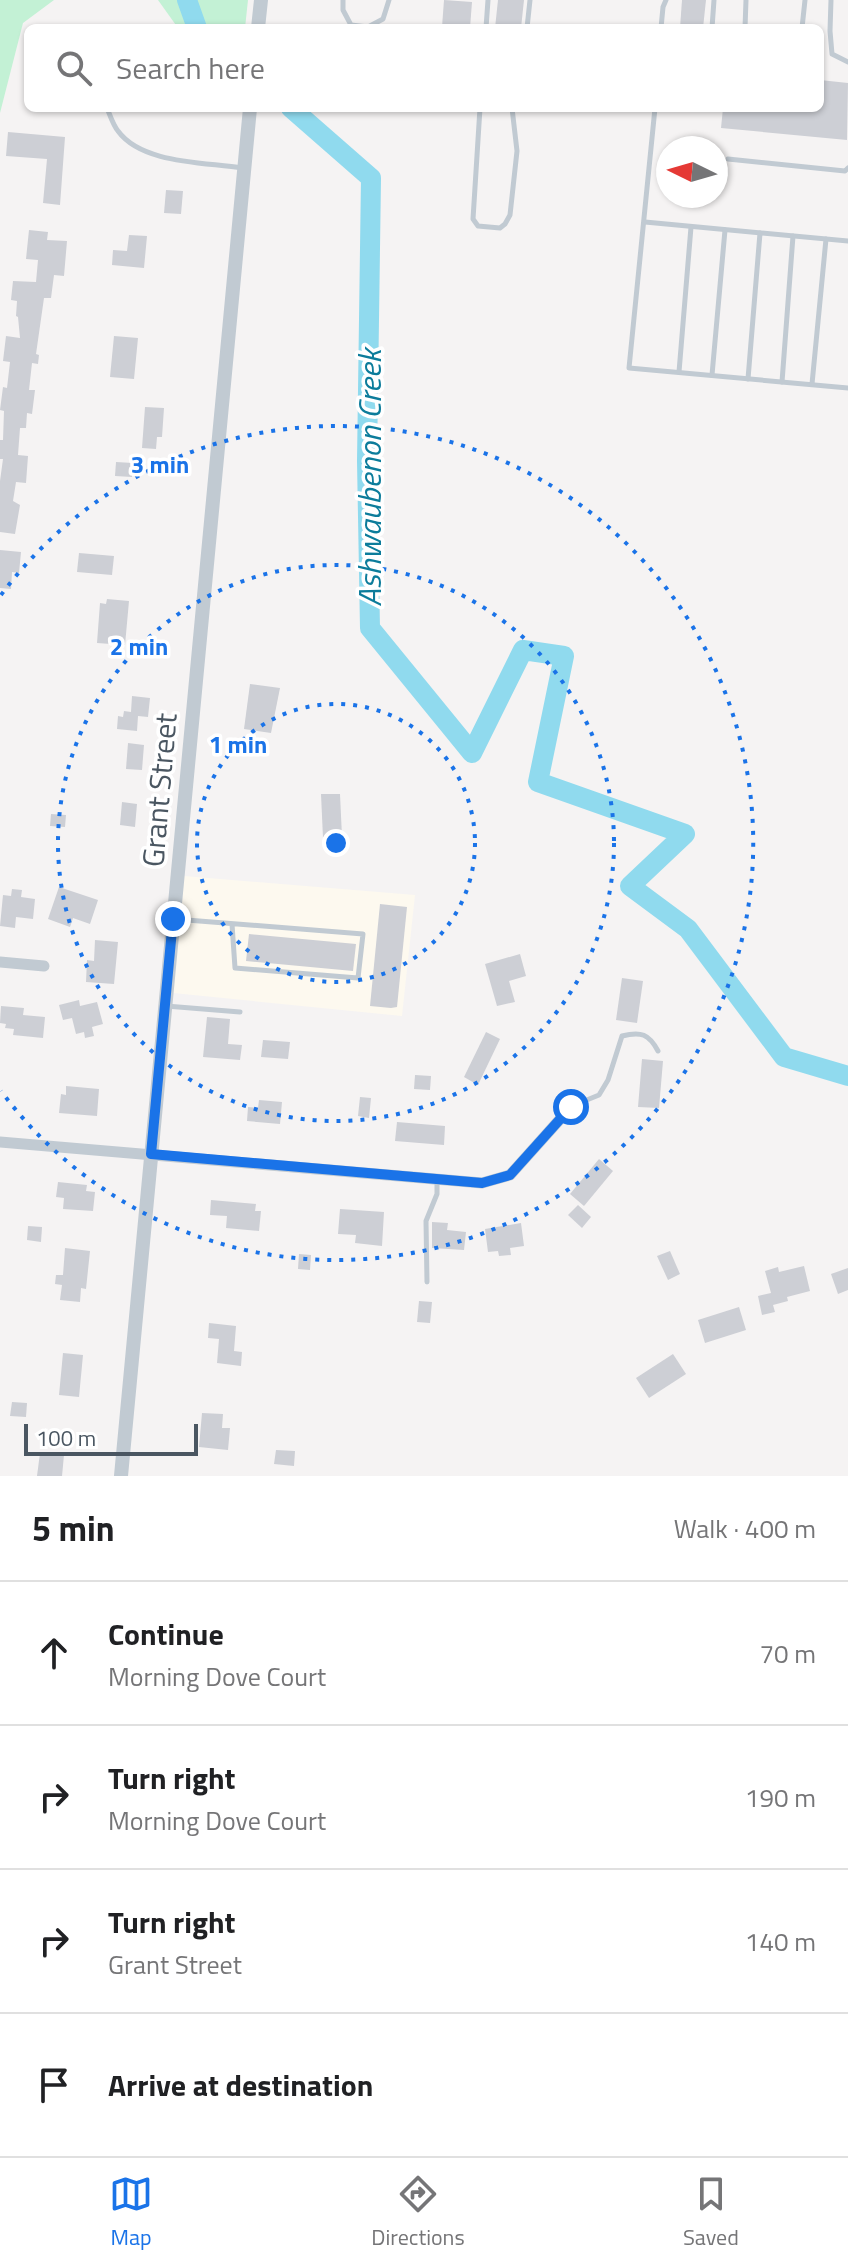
<!DOCTYPE html>
<meta charset="utf-8">
<style>
body{margin:0;font-family:"Titillium Web",sans-serif;background:#f2f2f2;color:#202124}
.compass{position:absolute;left:656px;top:136px;width:72px;height:72px;border-radius:50%;background:#fff;box-shadow:0 2px 6px #0004;rotate:275deg}
.scale{position:absolute;left:24px;bottom:20px;width:174px;box-sizing:border-box;padding-left:8px;border:4px solid #4a5661;border-top:0;font-size:22px;line-height:28px;white-space:nowrap;color:#4a5661;-webkit-text-stroke:6px #fff;paint-order:stroke}
.stop{position:absolute;width:24px;height:24px;margin:-18px;border:6px solid #1a73e8;border-radius:50%;background:#fff}
.stop.end{background:#1a73e8;border-color:#fff;box-shadow:0 2px 8px #0008}
.list{margin:0;padding:0;list-style:none}
h2{display:flex;justify-content:space-between;align-items:center;height:104px;margin:0;padding:0 32px;font-size:34px}
h2 small{font-size:26px;font-weight:400;color:#757577}
.list li{display:grid;grid-template-columns:52px 1fr auto;gap:24px;align-items:center;box-sizing:border-box;height:144px;padding:0 32px;border-top:2px solid #e0e0e0}
.list b{display:block;font-size:30px;white-space:nowrap}
.list p{margin:0;font-size:26px;white-space:nowrap;color:#757577}
.list em{font-size:26px;font-style:normal;color:#757577}
.icon{flex:none;width:44px;height:44px;fill:none;stroke:currentColor;stroke-width:2;stroke-linecap:round;stroke-linejoin:round}
.map{position:relative;flex:none;width:848px;height:1476px;overflow:hidden}
.search{position:absolute;background:#fff;box-shadow:0 2px 6px #0004;left:24px;right:24px;top:24px;height:88px;display:flex;align-items:center;gap:20px;box-sizing:border-box;padding:0 28px;border-radius:12px;color:#757577;font-size:30px}
.sheet{height:680px;background:#fff}
nav{display:flex;justify-content:space-around;align-items:center;box-sizing:border-box;height:112px;border-top:2px solid #e0e0e0;background:#fff;font-size:22px;color:#757577}
nav a{display:grid;justify-items:center;gap:4px}
nav .on{color:#1a73e8}
.map>svg:first-child{display:block}
.commercial{fill:#fdf9ef}
.green{fill:#c3f1d5}
.lines{fill:none;stroke-linecap:round;stroke-linejoin:round}
.river{stroke:#90daee;stroke-width:20}
.building{fill:#cdcfd5}
.service{stroke:#c1cad2;stroke-width:5}
.minor{stroke:#c1cad2;stroke-width:11}
.tertiary{stroke:#c1cad2;stroke-width:14}
.route{stroke:#1a73e8;stroke-width:10}
.ring{fill:none;stroke:#1a73e8;stroke-width:4;stroke-dasharray:4 8}
.labels{text-anchor:middle;stroke-width:7;stroke-linejoin:round;paint-order:stroke}
.street-label{font-size:30px;fill:#4a5661;stroke:#fff}
.water-label{font-size:32px;font-style:italic;fill:#0c7c9b;stroke:#fff}
.centre{fill:#1a73e8;stroke:#fff;stroke-width:4}
.ring-label{font-size:24px;text-anchor:middle;font-weight:bold;fill:#1a73e8;stroke:#fff;stroke-width:7;stroke-linejoin:round;paint-order:stroke}
</style>
<div class="map">
<svg width="848" height="1476" viewBox="0 0 848 1476">
<rect width="100%" height="100%" fill="#f5f3f3"/>
<polygon class="commercial" points="184,876 415,895 402,1016 173,993"/>
<g class="green">
<polygon points="0,0 54,0 23,23 0,113"/>
<polygon points="158,0 248,0 245,28 178,28"/>
</g>
<g class="lines">
<g class="river">
<polyline points="187,0 197,28"/>
<polyline points="291,108 371,178 367,461 370,628 472,753 523,650 564,656 538,782 685,834 630,886 688,929 784,1057 848,1076"/>
</g>
</g>
<g class="building">
<polygon points="444,0 472,2 470,28 442,27"/>
<polygon points="498,0 524,0 521,28 495,28"/>
<polygon points="682,0 706,0 703,28 680,28"/>
<polygon points="820,80 848,83 847,140 721,128 723,108 820,108"/>
<polygon points="8,132 65,137 60,205 43,203 47,159 6,156"/>
<polygon points="166,190 183,191 181,214 164,213"/>
<polygon points="29,230 48,232 47,240 67,241 64,276 54,275 51,298 44,298 36,354 39,355 38,364 32,363 29,390 35,390 32,414 27,413 26,428 20,428 18,455 28,456 26,483 16,482 13,501 20,505 15,534 0,532 0,481 3,459 0,459 0,440 3,440 4,411 0,410 3,387 7,388 10,362 3,361 6,336 20,338 18,317 16,316 17,301 11,300 13,281 36,282 38,260 26,259"/>
<polygon points="129,235 147,236 144,268 112,265 113,250 127,251"/>
<polygon points="114,336 138,338 134,379 110,377"/>
<polygon points="145,407 164,408 162,437 157,437 156,449 142,448"/>
<polygon points="116,462 133,463 132,477 115,476"/>
<polygon points="0,550 21,552 19,573 12,572 11,589 0,588"/>
<polygon points="79,553 114,556 112,575 77,572"/>
<polygon points="107,599 129,601 125,645 97,643 100,603 106,604"/>
<polygon points="250,684 280,688 271,733 244,729"/>
<polygon points="132,696 150,698 148,717 138,716 137,731 117,729 118,716 123,717 124,711 131,712"/>
<polygon points="128,743 144,745 142,770 126,769"/>
<polygon points="321,794 340,794 342,837 323,838"/>
<polygon points="122,802 137,804 135,827 120,825"/>
<polygon points="51,814 66,815 65,827 50,826"/>
<polygon points="59,887 98,900 90,924 73,918 70,927 48,919"/>
<polygon points="12,889 22,890 21,897 35,899 33,919 16,917 15,928 0,926 3,895 11,896"/>
<polygon points="380,904 407,907 397,1007 391,1008 370,1006"/>
<polygon points="249,934 356,944 353,971 246,961"/>
<polygon points="95,940 118,942 114,984 86,982 87,960 94,961"/>
<polygon points="520,954 526,976 509,981 515,1002 497,1006 485,964"/>
<polygon points="622,978 643,981 637,1023 616,1020"/>
<polygon points="79,1000 80,1006 97,1002 103,1024 92,1027 94,1036 85,1038 84,1032 76,1034 72,1018 63,1020 59,1005"/>
<polygon points="1,1006 24,1008 23,1015 45,1017 43,1038 13,1035 14,1029 5,1028 6,1024 0,1023"/>
<polygon points="207,1017 230,1019 228,1044 242,1045 240,1060 203,1057"/>
<polygon points="486,1032 500,1039 478,1085 464,1077"/>
<polygon points="263,1040 290,1042 288,1059 261,1057"/>
<polygon points="642,1059 663,1061 659,1108 638,1107"/>
<polygon points="415,1075 431,1076 430,1090 414,1089"/>
<polygon points="66,1086 99,1089 97,1116 59,1113 61,1094 66,1095"/>
<polygon points="360,1097 371,1098 369,1118 358,1116"/>
<polygon points="259,1100 282,1102 280,1124 247,1121 248,1107 258,1108"/>
<polygon points="397,1122 445,1126 444,1145 395,1141"/>
<polygon points="599,1159 613,1171 584,1206 570,1194"/>
<polygon points="58,1182 87,1185 86,1191 95,1192 93,1211 63,1209 64,1198 56,1197"/>
<polygon points="211,1200 256,1204 255,1211 261,1211 259,1231 226,1228 227,1216 210,1215"/>
<polygon points="578,1205 591,1217 582,1228 568,1215"/>
<polygon points="340,1209 384,1212 382,1246 355,1243 356,1235 338,1234"/>
<polygon points="432,1222 448,1223 447,1230 466,1232 464,1250 432,1248"/>
<polygon points="521,1223 524,1246 510,1248 511,1255 499,1256 498,1251 488,1252 485,1229"/>
<polygon points="28,1226 42,1227 41,1242 27,1240"/>
<polygon points="65,1248 90,1251 86,1289 81,1288 80,1302 60,1300 62,1285 55,1284 56,1275 63,1275"/>
<polygon points="670,1251 680,1274 668,1280 657,1256"/>
<polygon points="299,1254 311,1255 310,1270 298,1269"/>
<polygon points="804,1266 810,1291 787,1297 788,1301 773,1305 775,1312 762,1315 758,1296 771,1293 765,1271 778,1267 779,1272"/>
<polygon points="848,1268 848,1290 838,1294 831,1274"/>
<polygon points="419,1301 432,1302 430,1323 417,1322"/>
<polygon points="739,1307 746,1330 705,1343 698,1320"/>
<polygon points="209,1323 236,1326 234,1351 242,1352 241,1366 217,1363 219,1339 208,1338"/>
<polygon points="63,1353 83,1355 79,1397 59,1395"/>
<polygon points="673,1354 686,1374 649,1398 636,1378"/>
<polygon points="12,1402 27,1403 26,1417 10,1416"/>
<polygon points="202,1413 223,1414 222,1428 230,1428 228,1450 199,1447"/>
<polygon points="276,1450 295,1451 294,1466 274,1464"/>
<polygon points="40,1453 64,1455 62,1476 37,1476"/>
</g>
<g class="lines">
<g class="service">
<polyline points="343,0 343,10 351,25 368,27 383,19 389,0"/>
<polyline points="831,0 830,31 832,54 848,62"/>
<polyline points="486,28 488,0"/>
<polyline points="527,28 530,0"/>
<polyline points="661,28 663,7 666,0"/>
<polyline points="712,28 714,0"/>
<polyline points="745,28 746,0"/>
<polyline points="802,28 805,0"/>
<path d="M107 108C110 115 113 125 118 131 142 164 205 162 242 168"/>
<polyline points="480,108 473,219 478,226 500,228 505,224 510,215 517,151 512,108"/>
<polyline points="655,108 629,368 848,388"/>
<polyline points="728,159 845,171 848,168"/>
<polyline points="645,222 848,241"/>
<polyline points="679,372 691,227"/>
<polyline points="712,375 725,230"/>
<polyline points="748,379 760,233"/>
<polyline points="782,382 793,236"/>
<polyline points="812,384 826,239"/>
<polyline points="174,919 363,934 358,978 235,968 232,924"/>
<polyline points="166,1006 240,1012"/>
<path d="M572 1106 599 1095 608 1080 622 1036C641 1031 649 1034 658 1051"/>
<polyline points="427,1282 426,1221 437,1194 437,1181"/>
</g>
<g class="minor">
<polyline points="0,962 44,966"/>
<polyline points="0,1142 482,1183 510,1175 571,1107"/>
</g>
<g class="tertiary">
<polyline points="258,28 261,0"/>
<polyline points="121,1476 250,108"/>
</g>
</g>
<g class="lines">
<polyline class="route" points="173,919 151,1154 482,1183 510,1175 571,1107"/>
</g>
<g class="ring">
<circle cx="336" cy="843" r="139"/>
<circle cx="336" cy="843" r="278"/>
<path d="M1 595A417 417 0 1 1 1 1091"/>
</g>
<g class="labels">
<g class="street-label">
<text transform="translate(160 790) rotate(-85)" y="10">Grant Street</text>
</g>
<g class="water-label">
<text transform="translate(370 478) rotate(-90)" y="11">Ashwaubenon Creek</text>
</g>
</g>
<circle cx="336" cy="843" r="12" class="centre"/>
<g class="ring-label">
<text x="160" y="473">3 min</text>
<text x="139" y="655">2 min</text>
<text x="238" y="753">1 min</text>
</g>
</svg>
<svg class="compass" viewBox="-18 -18 36 36"><path d="M0-13l5 13h-10z" fill="#e53935"/><path d="M0 13l5-13h-10z" fill="#757577"/></svg>
<div class="scale">100 m</div>
<div class="stop" style="left:571px;top:1107px"></div>
<div class="stop end" style="left:173px;top:919px"></div>
<div class="search"><svg class="icon" aria-label="search" viewBox="0 0 24 24"><circle cx="10" cy="10" r="6"/><path d="M15 15l6 6"/></svg>Search here</div>
</div>
<section class="sheet">
<h2>5 min<small>Walk · 400 m</small></h2>
<ul class="list">
<li><svg class="icon" aria-label="ahead" viewBox="0 0 24 24"><path d="M12 20V5M6 11l6-6 6 6"/></svg><div><b>Continue</b><p>Morning Dove Court</p></div><em>70 m</em></li>
<li><svg class="icon" aria-label="right" viewBox="0 0 24 24"><path d="M7 20v-9h11M14 6l5 5-5 5"/></svg><div><b>Turn right</b><p>Morning Dove Court</p></div><em>190 m</em></li>
<li><svg class="icon" aria-label="right" viewBox="0 0 24 24"><path d="M7 20v-9h11M14 6l5 5-5 5"/></svg><div><b>Turn right</b><p>Grant Street</p></div><em>140 m</em></li>
<li><svg class="icon" aria-label="arrive" viewBox="0 0 24 24"><path d="M6 21V4h12l-3 4 3 4H6"/></svg><div><b>Arrive at destination</b></div></li>
</ul>
</section>
<nav>
<a class="on"><svg class="icon" aria-label="map" viewBox="0 0 24 24"><path d="M3 6l6-2 6 2 6-2v14l-6 2-6-2-6 2zM9 4v14M15 6v14"/></svg>Map</a>
<a><svg class="icon" aria-label="directions" viewBox="0 0 24 24"><path d="M12 3l9 9-9 9-9-9zM9 14v-3h6M13 9l2 2-2 2"/></svg>Directions</a>
<a><svg class="icon" aria-label="saved" viewBox="0 0 24 24"><path d="M7 4h10v16l-5-4-5 4z"/></svg>Saved</a>
</nav>
